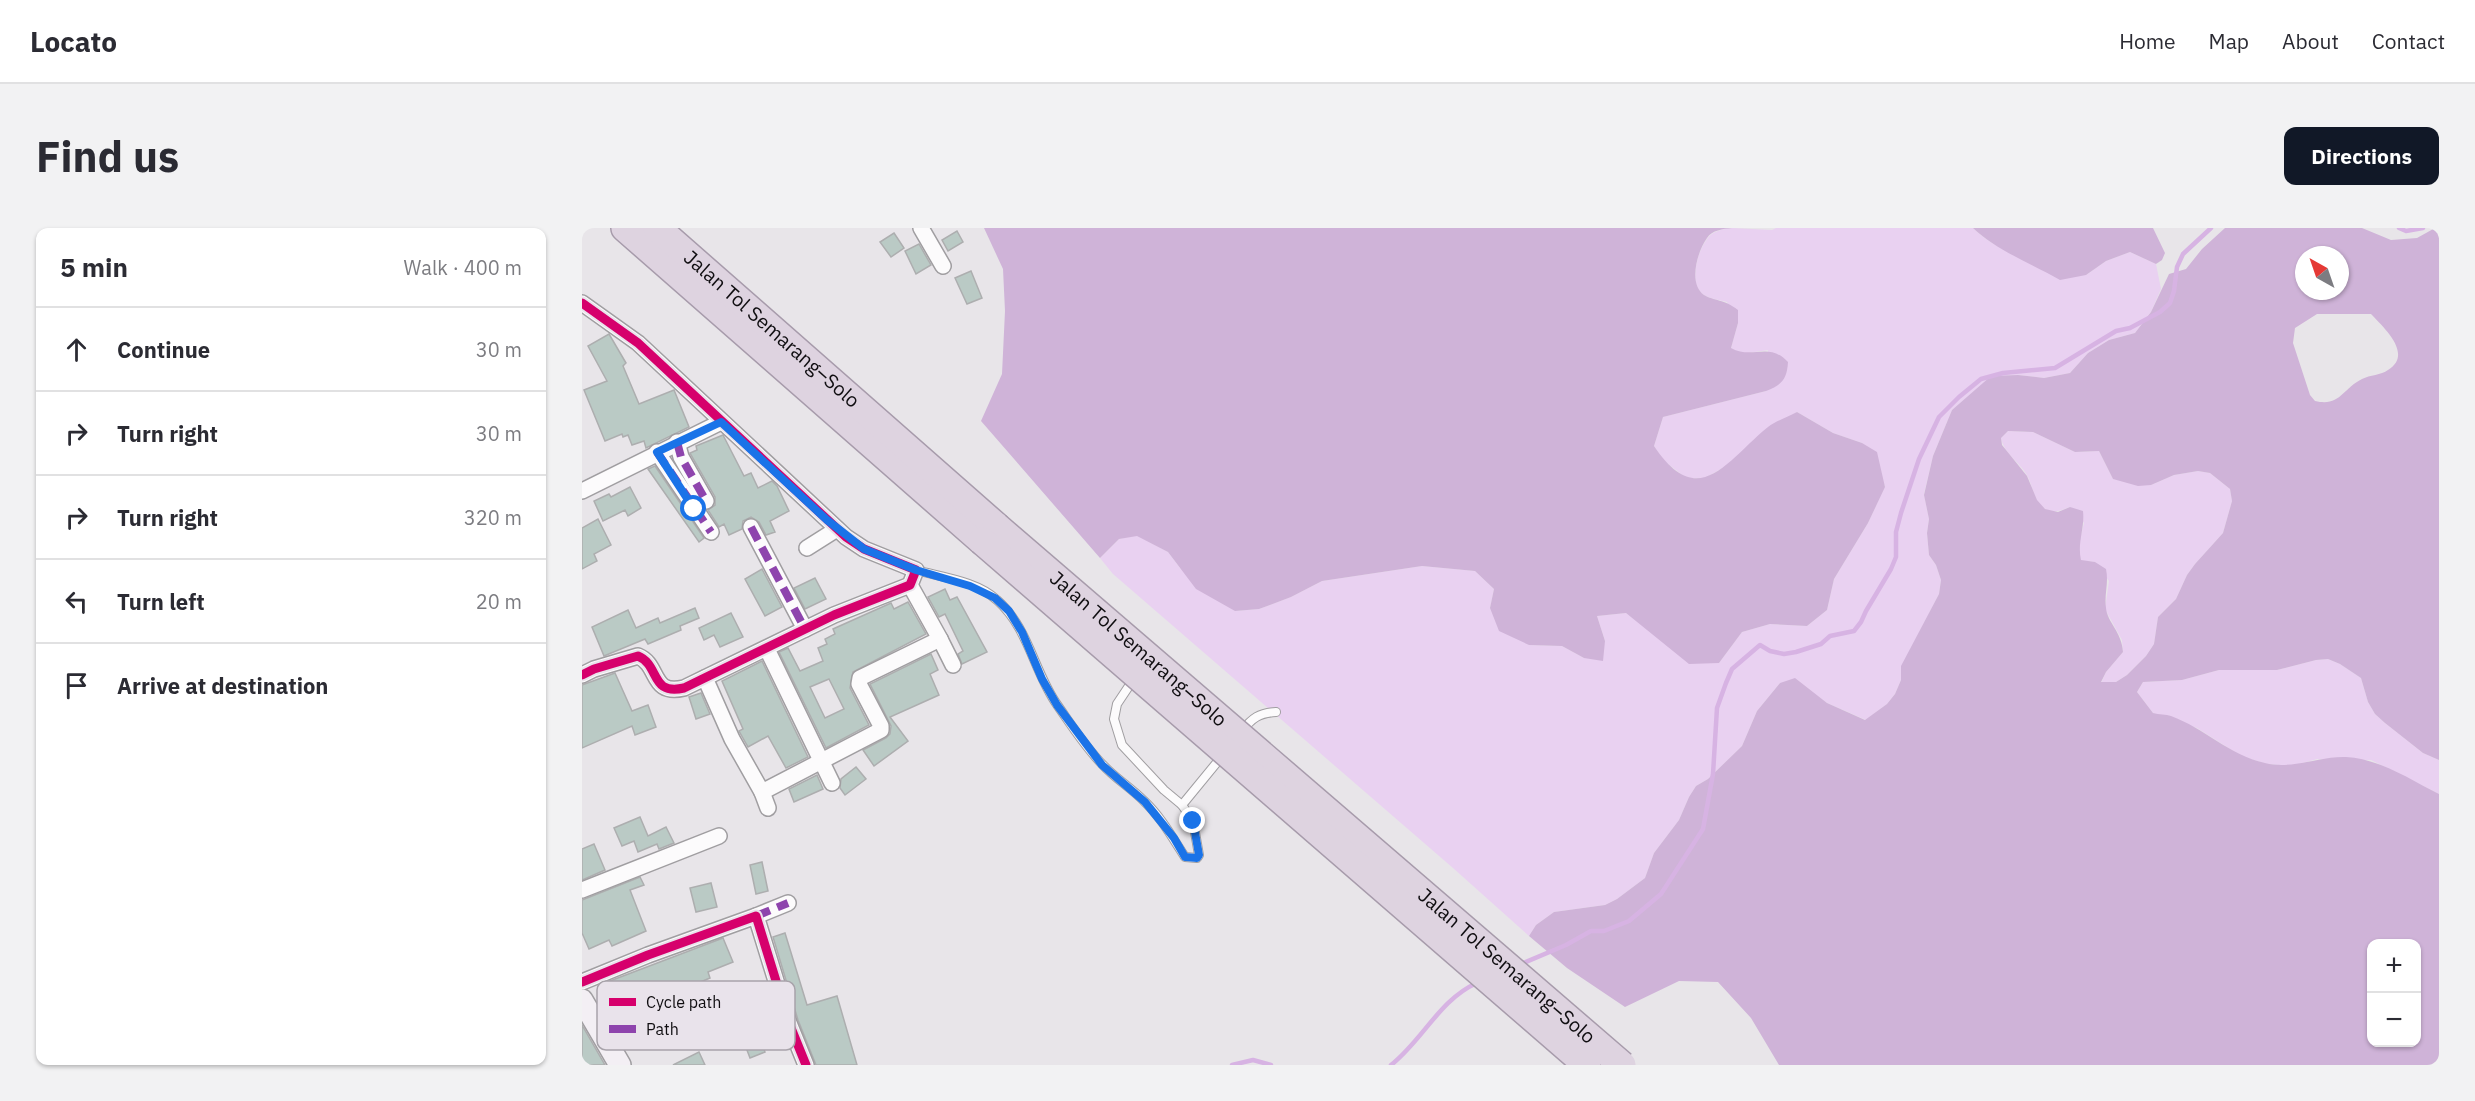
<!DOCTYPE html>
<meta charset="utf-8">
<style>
body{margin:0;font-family:"IBM Plex Sans",sans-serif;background:#f2f2f3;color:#2b2b33}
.controls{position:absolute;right:18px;bottom:18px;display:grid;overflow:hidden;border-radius:12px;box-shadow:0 2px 4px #0004}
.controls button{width:54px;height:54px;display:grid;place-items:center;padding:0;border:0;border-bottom:2px solid #e1e1e2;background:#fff;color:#2b2b33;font:30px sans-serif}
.compass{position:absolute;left:1713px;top:18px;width:54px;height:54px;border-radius:50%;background:#fff;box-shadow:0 2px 4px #0004;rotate:320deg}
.stop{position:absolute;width:18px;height:18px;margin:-14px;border:4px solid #1a73e8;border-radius:50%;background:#fff}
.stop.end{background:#1a73e8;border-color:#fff;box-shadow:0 2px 6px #0008}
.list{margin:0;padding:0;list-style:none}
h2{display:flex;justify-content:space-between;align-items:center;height:78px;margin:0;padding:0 24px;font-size:26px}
h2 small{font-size:20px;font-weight:400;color:#7c7c81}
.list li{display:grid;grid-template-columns:39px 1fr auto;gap:18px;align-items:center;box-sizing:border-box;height:84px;padding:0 24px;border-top:2px solid #e1e1e2}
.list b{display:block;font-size:22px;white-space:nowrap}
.list em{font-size:20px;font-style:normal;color:#7c7c81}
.icon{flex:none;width:33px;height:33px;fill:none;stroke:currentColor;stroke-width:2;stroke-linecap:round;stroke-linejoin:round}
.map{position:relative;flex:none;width:1857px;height:837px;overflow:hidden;border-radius:12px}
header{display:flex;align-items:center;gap:36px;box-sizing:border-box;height:84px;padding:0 30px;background:#fff;border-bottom:2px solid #e1e1e2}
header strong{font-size:28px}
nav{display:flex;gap:33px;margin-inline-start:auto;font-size:21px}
.intro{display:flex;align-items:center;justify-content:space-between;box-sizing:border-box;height:144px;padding:0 36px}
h1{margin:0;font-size:42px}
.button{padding:15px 27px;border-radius:12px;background:#111827;color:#fff;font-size:21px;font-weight:700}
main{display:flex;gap:36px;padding:0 36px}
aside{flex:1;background:#fff;border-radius:12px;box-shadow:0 2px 4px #0004}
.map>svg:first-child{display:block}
.green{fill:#e9d1f1}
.forest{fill:#cfb3d8;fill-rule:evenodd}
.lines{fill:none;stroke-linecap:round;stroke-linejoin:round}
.stream{stroke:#d7b3e3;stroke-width:4.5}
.building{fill:#bacac5;stroke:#adaeaf;stroke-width:1.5;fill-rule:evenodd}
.lane-casing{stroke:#a09ea1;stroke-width:10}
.street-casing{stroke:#a09ea1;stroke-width:18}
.secondary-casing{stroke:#a09ea1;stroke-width:24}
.highway-casing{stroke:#a79bab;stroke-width:30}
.lane{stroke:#fcfbfc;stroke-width:8}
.street{stroke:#fcfbfc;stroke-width:15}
.secondary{stroke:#f3eff4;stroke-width:21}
.highway{stroke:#ded3e0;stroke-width:27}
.highway-bridge-casing{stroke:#a79bab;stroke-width:30;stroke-linecap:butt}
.highway-bridge{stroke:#ded3e0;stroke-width:27}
.quiet{stroke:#8e44ad;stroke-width:8;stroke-dasharray:15 8;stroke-linecap:butt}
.cycleway-casing{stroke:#e9e3eb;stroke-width:13}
.cycleway{stroke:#d6006c;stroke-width:9}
.route{stroke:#1a73e8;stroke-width:8}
.labels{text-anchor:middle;stroke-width:4.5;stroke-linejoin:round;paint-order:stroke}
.street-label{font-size:20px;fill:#100e11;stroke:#e9e3eb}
.key{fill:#e9e3eb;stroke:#a8a3aa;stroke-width:1.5}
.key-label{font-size:16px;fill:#100e11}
</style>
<header>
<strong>Locato</strong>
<nav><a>Home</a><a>Map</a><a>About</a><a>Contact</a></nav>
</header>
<div class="intro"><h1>Find us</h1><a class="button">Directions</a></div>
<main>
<aside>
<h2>5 min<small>Walk · 400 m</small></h2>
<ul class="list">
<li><svg class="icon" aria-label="ahead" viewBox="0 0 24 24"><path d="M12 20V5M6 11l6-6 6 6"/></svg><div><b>Continue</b></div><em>30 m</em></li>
<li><svg class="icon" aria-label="right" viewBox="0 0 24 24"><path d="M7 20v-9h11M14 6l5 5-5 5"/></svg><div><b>Turn right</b></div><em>30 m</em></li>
<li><svg class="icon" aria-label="right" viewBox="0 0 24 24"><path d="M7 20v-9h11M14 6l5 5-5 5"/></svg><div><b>Turn right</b></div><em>320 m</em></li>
<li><svg class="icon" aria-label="left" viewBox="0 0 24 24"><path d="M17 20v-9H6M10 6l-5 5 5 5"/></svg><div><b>Turn left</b></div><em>20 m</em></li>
<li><svg class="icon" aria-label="arrive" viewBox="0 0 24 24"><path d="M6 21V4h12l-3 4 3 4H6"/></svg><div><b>Arrive at destination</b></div></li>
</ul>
</aside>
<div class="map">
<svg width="1857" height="837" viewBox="0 0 1857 837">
<rect width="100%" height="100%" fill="#e8e5e9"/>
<g class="green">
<path d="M1150 0 1190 2 1194 0H1391C1422 30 1464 36 1504 47L1524 33 1548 24 1574 36 1579 61 1569 84 1553 105 1527 112 1506 125 1488 145 1462 150 1436 147 1409 149 1370 182 1351 228 1342 266 1347 291 1345 305 1347 327 1354 337 1359 352 1357 366 1320 438 1319 452 1313 466 1305 476 1284 492 1245 475 1234 467 1198 455 1175 483 1160 518 1126 551 1114 558 1107 569 1097 592 1072 625 1063 650 1035 671 1023 677 972 684 954 697 947 708 871 640 531 346 518 330 537 311 555 307 586 324 598 340 653 383 677 381 709 369 740 353 840 338 893 343 912 361 908 380 947 417 980 418 1002 430 1023 413 1015 388 1044 385 1070 404 1137 435 1160 404 1188 396 1225 398 1245 382 1252 351 1286 295 1303 258 1280 215 1251 205 1215 184 1146 237 1123 250H1104L1081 232 1072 218 1081 189 1184 163 1186 122 1159 126 1149 120 1156 95 1145 74C1139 72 1128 71 1122 67 1106 57 1115 24 1125 11 1130 3 1141 1 1150 0Z"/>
<path d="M1426 203 1451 204 1493 224 1517 223 1531 251 1569 257 1592 247 1616 243 1628 245 1648 261 1650 273 1641 305 1613 336 1605 347 1594 371 1576 389 1572 416 1564 428 1545 447 1534 454 1519 455 1524 444 1541 424 1540 412 1523 381 1527 353 1513 334 1499 333 1496 319 1502 295 1488 279C1480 282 1474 285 1465 282 1453 277 1451 260 1446 249 1439 235 1422 226 1419 210Z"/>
<polygon points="1746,431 1758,436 1779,450 1786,474 1793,486 1803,495 1841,525 1857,532 1857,566 1789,532 1735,531 1710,538 1685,536 1659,528 1615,500 1571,485 1555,464 1561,454 1600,452 1637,442 1695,442 1734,432"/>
</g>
<g class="forest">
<path d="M402 0H1150C1141 1 1130 2 1125 10 1115 24 1106 56 1122 67 1132 73 1142 71 1156 82V95L1149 120C1171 132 1186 113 1206 134 1205 151 1200 157 1184 163L1081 189 1072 218C1117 285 1145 232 1186 199 1194 193 1206 189 1215 184L1251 205 1280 215 1295 224 1303 259 1286 295 1252 351 1245 382 1225 398 1188 396 1160 404 1137 435 1107 436 1044 385 1015 388 1023 413 1021 433 1002 430 980 418 947 417 917 403 908 380 912 361 893 343 840 338 740 353 709 369 677 381 653 383 614 361 586 324 555 308 537 311 518 330 399 193 420 146 423 83 421 41Z"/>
<path d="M1391 0H1571L1583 25 1580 32 1574 36 1548 24 1524 33 1504 47 1478 52C1450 36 1414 22 1391 0Z"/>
<path d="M1643 0H1780L1809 12 1835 10 1853 0H1857V532L1841 525 1803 495 1793 486 1786 474 1779 450 1758 436 1746 431 1734 432 1695 442H1637L1600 452 1561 454 1555 464 1571 485C1577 487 1584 486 1589 488 1622 500 1647 527 1683 535 1711 542 1736 528 1764 529 1798 531 1827 551 1857 566V837H1197L1169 790 1136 754 1097 753 1043 779 985 740 947 708 954 697 972 684 1023 677 1035 671 1063 650 1072 625 1097 592 1107 569 1114 558 1126 551 1160 518 1175 483 1198 455 1213 450 1245 475 1283 492 1305 476 1313 466 1319 452V438L1357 366 1359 352 1354 337 1347 327 1345 305 1347 291 1342 267 1351 228 1370 182 1409 148 1436 147 1462 150 1488 145 1506 125 1527 112 1553 105 1569 84 1587 46 1604 41 1620 21ZM1722 27H1758V63H1722ZM1735 86H1789C1801 99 1832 126 1806 142 1799 147 1788 147 1780 151 1760 161 1758 179 1733 173L1728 167 1711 115 1713 100ZM1426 203 1451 204 1493 224 1517 223 1531 251 1556 258 1569 257 1592 247 1616 243 1628 245 1648 261 1650 273 1641 305 1613 336 1605 347 1594 371 1576 389 1572 416 1564 428 1545 447 1534 454H1519L1524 444 1541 424C1540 404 1525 394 1524 380 1522 366 1527 355 1524 341L1513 334 1499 332C1495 315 1503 300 1501 283L1488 279 1476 284 1463 281 1455 272 1445 248 1420 217 1419 210ZM1790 716H1834V814H1790Z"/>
</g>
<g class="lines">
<g class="stream">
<polyline points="1817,0 1824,3 1841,0"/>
<polyline points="939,736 984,717 1009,703 1022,703 1047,693 1079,666 1121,601 1131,546 1135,480 1144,455 1150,441 1178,417 1188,423 1202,426 1214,424 1239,416 1248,408 1272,403 1279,394 1284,383 1309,341 1314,329 1314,304 1319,285 1337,231 1357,189 1377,169 1399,151 1421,145 1473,140 1534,103 1548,100 1578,84 1588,75 1592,63 1595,39 1601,26 1629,0"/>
<polyline points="650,837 671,832 689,837"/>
<path d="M809 837C840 813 858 771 895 755"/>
</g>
</g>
<g class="building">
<polygon points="375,3 381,14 366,23 360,12"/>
<polygon points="312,5 322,20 309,29 298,14"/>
<polygon points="337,16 349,37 334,46 323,23"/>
<polygon points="389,43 400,70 385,76 373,50"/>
<polygon points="27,106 44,135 41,138 57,176 92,162 107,199 64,220 62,213 50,217 46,207 41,209 40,206 23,213 2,162 25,153 6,118"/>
<polygon points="141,207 162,248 169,245 176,260 190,253 195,258 207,283 188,293 193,304 184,307 177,294 169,289 161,293 160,301 147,307 142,296 137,299 126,282 133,277 133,269 108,225 115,222 114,218"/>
<polygon points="73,238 122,310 117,314 66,241"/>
<polygon points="48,259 59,280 46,288 43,282 21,293 12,273 27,266 29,269"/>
<polygon points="16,291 29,317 12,326 15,333 0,341 0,300"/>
<polygon points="180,341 200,379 183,388 163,351"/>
<polygon points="233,350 244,371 223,381 212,360"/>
<polygon points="363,361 368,372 375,369 405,424 380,436 376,426 381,423 363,386 357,389 346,369"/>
<path d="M326 374 344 406 271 444 268 460 287 497 244 520 197 424 206 420 218 443 241 433 236 420 245 416 243 411 253 406 251 401 309 375 312 381ZM247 451 262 481 243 490 228 459Z"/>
<polygon points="113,380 117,390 98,398 99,402 66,416 63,411 22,428 10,399 46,382 54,400 76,390 78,395"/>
<polygon points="149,385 161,409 138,419 132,407 122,412 117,400"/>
<polygon points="349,426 356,442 348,446 357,467 308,489 326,513 292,538 281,522 304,510 308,506 309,498 288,456"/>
<polygon points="180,433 226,529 204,540 186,508 166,519 157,503 161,501 140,453"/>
<polygon points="33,445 50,483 66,477 74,499 53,507 50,498 0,520 0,457"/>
<polygon points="119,465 128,486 114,491 107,469"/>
<polygon points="274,539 284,551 263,567 258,560 259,551"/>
<polygon points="235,547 241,561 212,574 207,561"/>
<polygon points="58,589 66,608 84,599 92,615 77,621 75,616 56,624 52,613 40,618 32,600"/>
<polygon points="12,616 23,642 0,652 0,621"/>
<polygon points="180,634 186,663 174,666 168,637"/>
<polygon points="58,649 62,657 48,662 64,703 30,718 27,712 7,721 0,705 0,672"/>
<polygon points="129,655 135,679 114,684 108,660"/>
<polygon points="203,705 225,777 255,768 275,837 234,837 216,792 191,709"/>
<polygon points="141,710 151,734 126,744 128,750 104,760 110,778 64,795 68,807 52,813 33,767 24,770 20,756"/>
<polygon points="172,795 183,824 168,830 157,801"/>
<polygon points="0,797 23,837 0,837"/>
<polygon points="117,824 123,837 91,837"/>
</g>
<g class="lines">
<defs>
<g id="lane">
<path d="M334 342C359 349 395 353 415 372 447 400 452 445 476 478 490 498 504 520 521 537 533 550 549 560 562 573 579 589 590 609 603 629L615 630 617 627 611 593 600 577 582 562 540 517 532 491 535 476 547 458"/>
<path d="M660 503C670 490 677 485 694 484"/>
<polyline points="600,577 641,527"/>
</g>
<g id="street">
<polyline points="339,0 361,38"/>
<path d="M0 75 56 115 264 309 282 321 334 342 328 357 252 387 102 460C68 468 78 437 56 428L12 441 0 447"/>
<polyline points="95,214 99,229 124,273"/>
<polyline points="75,224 129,304"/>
<polyline points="0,263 139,194"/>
<polyline points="169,299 223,401"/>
<polyline points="225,320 255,301"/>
<polyline points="358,411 371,437"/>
<polyline points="185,421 250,555"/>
<polyline points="123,450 150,511 180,564 299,502 299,498 277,456 278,450 358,411 328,357"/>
<polyline points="180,564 186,580"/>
<polyline points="0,662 137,608"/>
<polyline points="174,688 206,675"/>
<polyline points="0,754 66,727 174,688 207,795 224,837"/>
</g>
<polyline id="secondary" points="0,772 38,837"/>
<g id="highway">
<polyline points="43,0 400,313"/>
<path id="s1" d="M75 0 414 298"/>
</g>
</defs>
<use href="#lane" class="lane-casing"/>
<use href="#street" class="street-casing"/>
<use href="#secondary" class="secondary-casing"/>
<use href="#highway" class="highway-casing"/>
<use href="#lane" class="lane"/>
<use href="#street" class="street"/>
<use href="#secondary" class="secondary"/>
<use href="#highway" class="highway"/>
<defs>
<g id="highway-bridge">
<path id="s2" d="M414 298 1040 837"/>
<polyline points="400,313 1005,837"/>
</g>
</defs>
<use href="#highway-bridge" class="highway-bridge-casing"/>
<use href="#highway-bridge" class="highway-bridge"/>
<g class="quiet">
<polyline points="95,214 99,229 124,273"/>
<polyline points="75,224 129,304"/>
<polyline points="169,299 223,401"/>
<polyline points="174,688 206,675"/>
</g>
<defs>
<g id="cycleway">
<path d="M0 75 56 115 264 309 282 321 334 342 328 357 252 387 102 460C68 468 78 437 56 428L12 441 0 447"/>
<polyline points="0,754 66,727 174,688 207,795 224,837"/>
</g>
</defs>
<use href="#cycleway" class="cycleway-casing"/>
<use href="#cycleway" class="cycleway"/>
</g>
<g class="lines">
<polyline class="route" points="112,281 75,224 139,194 245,292 282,321 334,342 388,358 413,370 427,383 440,404 460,451 475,477 520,537 563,574 592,610 603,629 615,630 617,627 611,593"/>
</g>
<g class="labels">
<g class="street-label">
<text dy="7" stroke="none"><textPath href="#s1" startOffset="153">Jalan Tol Semarang–Solo</textPath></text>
<text dy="7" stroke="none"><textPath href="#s2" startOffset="188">Jalan Tol Semarang–Solo</textPath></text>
<text dy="7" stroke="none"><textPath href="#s2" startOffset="674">Jalan Tol Semarang–Solo</textPath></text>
</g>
</g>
<rect x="15" y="753" width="198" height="69" rx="9" class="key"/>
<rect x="27" y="770" width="27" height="8" fill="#d6006c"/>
<rect x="27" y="797" width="27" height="8" fill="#8e44ad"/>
<g class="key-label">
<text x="64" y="780">Cycle path</text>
<text x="64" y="807">Path</text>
</g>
</svg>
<div class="controls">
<button>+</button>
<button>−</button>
</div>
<svg class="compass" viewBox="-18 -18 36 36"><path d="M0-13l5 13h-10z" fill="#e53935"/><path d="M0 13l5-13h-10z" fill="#7c7c81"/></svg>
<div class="stop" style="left:112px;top:281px"></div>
<div class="stop end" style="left:611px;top:593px"></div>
</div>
</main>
